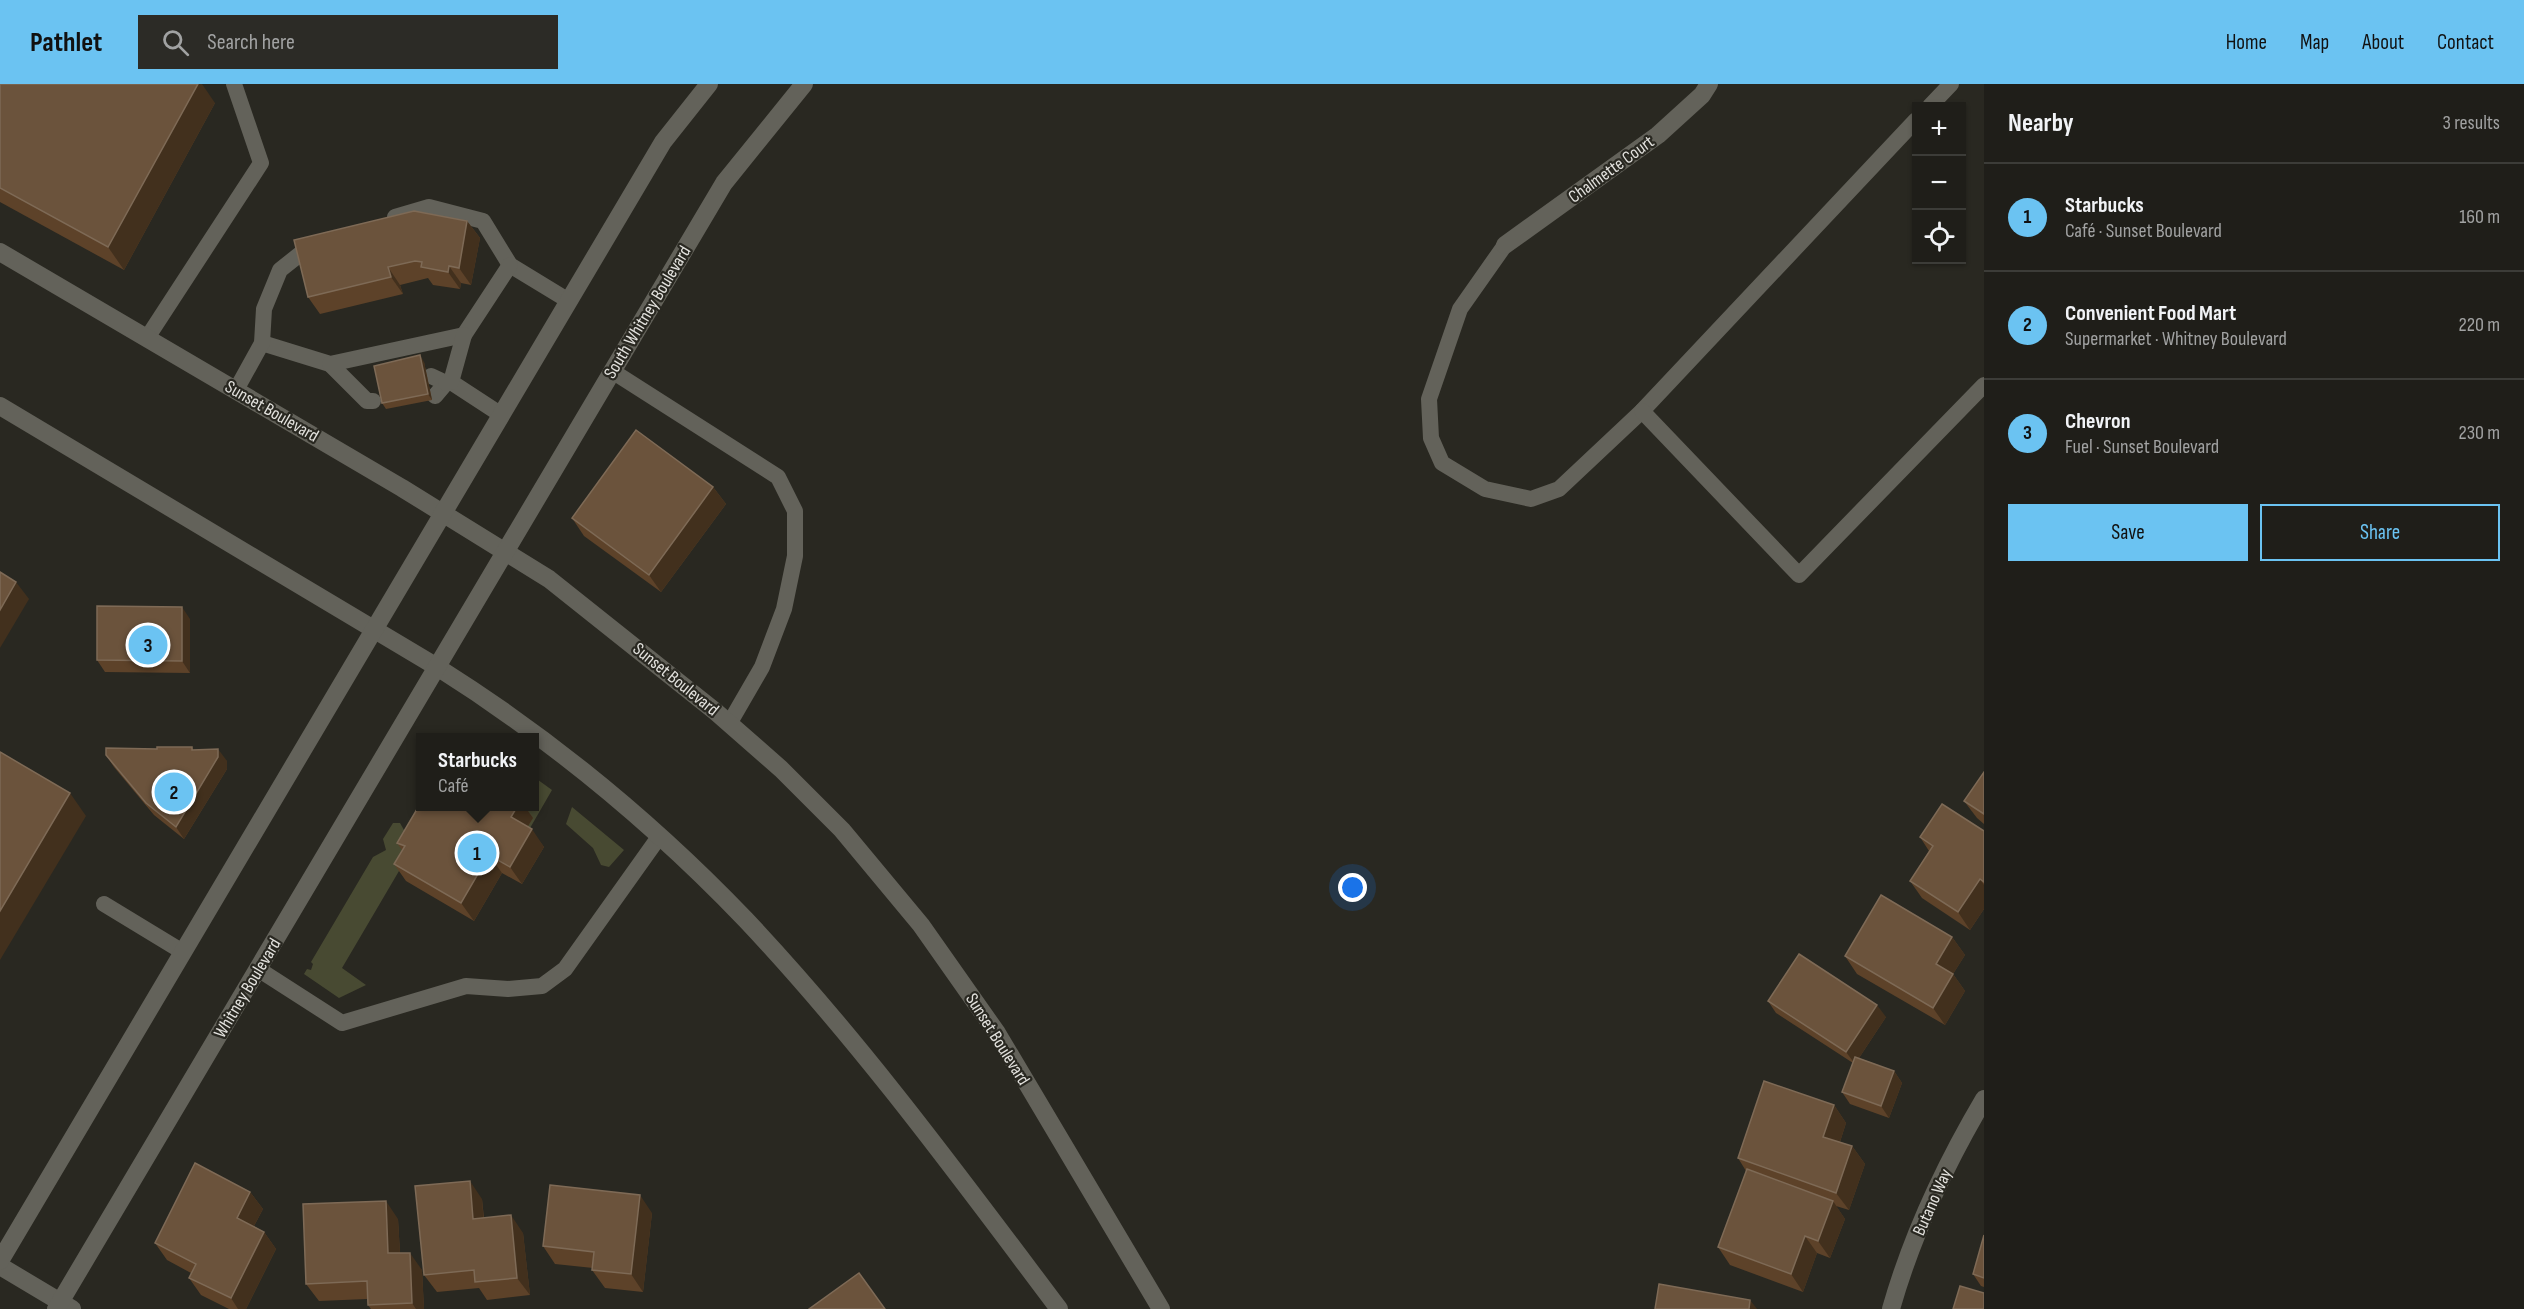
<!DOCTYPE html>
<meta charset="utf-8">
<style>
body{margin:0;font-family:"Sofia Sans Condensed",sans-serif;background:#2c2b26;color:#f1f3f6}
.controls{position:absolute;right:18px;top:18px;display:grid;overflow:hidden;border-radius:0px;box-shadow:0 2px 4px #0004}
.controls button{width:54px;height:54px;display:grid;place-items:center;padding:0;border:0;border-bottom:2px solid #3c3c38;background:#1f1e19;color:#f1f3f6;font:30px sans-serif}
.you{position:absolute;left:1353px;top:804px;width:21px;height:21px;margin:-15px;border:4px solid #fff;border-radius:50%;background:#1a73e8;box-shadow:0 0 0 9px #1a73e833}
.badge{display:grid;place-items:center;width:39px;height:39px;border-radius:50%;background:#6bc3f2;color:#111;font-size:20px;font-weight:700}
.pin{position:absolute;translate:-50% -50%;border:3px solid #fff;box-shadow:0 2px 6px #0006}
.popup{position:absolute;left:416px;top:649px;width:123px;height:78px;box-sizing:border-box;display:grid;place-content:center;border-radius:0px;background:#1f1e19;filter:drop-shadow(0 2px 4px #0005);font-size:20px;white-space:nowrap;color:#a1a2a2}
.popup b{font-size:22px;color:#f1f3f6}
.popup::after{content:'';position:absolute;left:50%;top:100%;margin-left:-12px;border:12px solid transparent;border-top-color:#1f1e19}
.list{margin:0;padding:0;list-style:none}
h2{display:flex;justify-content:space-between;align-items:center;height:78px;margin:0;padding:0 24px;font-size:26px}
h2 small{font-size:20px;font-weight:400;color:#a1a2a2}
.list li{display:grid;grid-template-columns:39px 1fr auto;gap:18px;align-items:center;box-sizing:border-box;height:108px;padding:0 24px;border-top:2px solid #3c3c38}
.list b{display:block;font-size:22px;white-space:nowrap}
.list p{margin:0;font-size:20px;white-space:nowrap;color:#a1a2a2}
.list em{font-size:20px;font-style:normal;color:#a1a2a2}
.actions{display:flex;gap:12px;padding:18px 24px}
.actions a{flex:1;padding:14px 0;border:2px solid #6bc3f2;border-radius:0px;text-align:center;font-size:21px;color:#6bc3f2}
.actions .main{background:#6bc3f2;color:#111}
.icon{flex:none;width:33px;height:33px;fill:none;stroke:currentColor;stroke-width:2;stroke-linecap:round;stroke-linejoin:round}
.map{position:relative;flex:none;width:1984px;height:1225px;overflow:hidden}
header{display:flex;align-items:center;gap:36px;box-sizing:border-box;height:84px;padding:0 30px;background:#6bc3f2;color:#111}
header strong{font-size:28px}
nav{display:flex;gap:33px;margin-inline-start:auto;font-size:21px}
.search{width:420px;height:54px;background:#2c2b26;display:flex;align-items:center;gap:15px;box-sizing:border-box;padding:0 21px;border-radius:0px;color:#a1a2a2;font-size:22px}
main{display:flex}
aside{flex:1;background:#1f1e19}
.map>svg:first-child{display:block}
.green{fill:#484a32}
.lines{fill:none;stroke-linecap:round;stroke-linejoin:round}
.lane{stroke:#63625a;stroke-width:16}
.street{stroke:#63625a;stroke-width:18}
.secondary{stroke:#63625a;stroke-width:18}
.wall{fill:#5d4229}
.shaded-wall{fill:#42301d}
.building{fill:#6b533c;stroke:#7e6a56;stroke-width:1.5}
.labels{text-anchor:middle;stroke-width:4.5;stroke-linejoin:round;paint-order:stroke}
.street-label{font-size:18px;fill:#e3e2de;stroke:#292821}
</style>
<header>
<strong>Pathlet</strong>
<div class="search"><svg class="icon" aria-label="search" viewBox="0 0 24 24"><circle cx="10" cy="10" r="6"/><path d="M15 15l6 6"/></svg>Search here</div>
<nav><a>Home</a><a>Map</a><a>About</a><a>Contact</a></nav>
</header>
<main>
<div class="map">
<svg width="1984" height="1225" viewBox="0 0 1984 1225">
<rect width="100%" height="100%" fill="#292821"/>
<g class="green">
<polygon points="534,693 552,706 526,751 513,723 534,722"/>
<polygon points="572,723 624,766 609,783 601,781 593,764 566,740"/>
<polygon points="393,739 400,739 404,746 419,753 342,884 366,901 339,914 304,890 307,885 311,886 313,880 311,878 373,773 386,766 383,755"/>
</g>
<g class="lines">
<g class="lane">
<polyline points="1930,22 1951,0"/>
<polyline points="395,133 429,123 483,137 510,181 569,217"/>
<polyline points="1505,161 1460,225 1429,315 1431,354 1442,379 1485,405 1531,415 1559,405 1642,327 1916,36"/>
<polyline points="147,254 261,79 234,0"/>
<polyline points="262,259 330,280 464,251 510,181"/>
<polyline points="330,280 367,317 373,317"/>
<polyline points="612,287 778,393 795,427 795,472 784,525 762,583 729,640"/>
<polyline points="431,292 446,299 435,312"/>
<polyline points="451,298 500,330"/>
<polyline points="446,299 451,298 464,251"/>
<polyline points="236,306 262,259 264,225 280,186 314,159"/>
<polyline points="1642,327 1799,491 1984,301"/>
<polyline points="104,820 183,868"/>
<polyline points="258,885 342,939 466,902 508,905 542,902 565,885 659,753"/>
</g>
<g class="street">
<polyline points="1505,161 1658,51 1702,11 1709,0"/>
<polyline points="0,1182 72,1225"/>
<path d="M1891 1225C1912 1151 1945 1081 1984 1015"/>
</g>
<g class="secondary">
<polyline points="0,168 402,404 549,495 716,628 781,685 842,746 921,841 997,949 1161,1225"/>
<path d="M0 322 437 583C548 653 655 741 746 836 860 957 959 1092 1059 1225"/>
<polyline points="0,1177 663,58 709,0"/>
<polyline points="56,1225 724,99 804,0"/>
</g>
</g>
<g class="wall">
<polygon points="0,0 215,19 124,186 0,118"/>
<polygon points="467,137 480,154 471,201 461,199 460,205 433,201 428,194 400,201 403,210 320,230 308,213"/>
<polygon points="424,278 432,316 386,325 382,319"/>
<polygon points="713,403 726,420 661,508 584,452 572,434"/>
<polygon points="190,535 190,589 105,588 97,576"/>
<polygon points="192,663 193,666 227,677 227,685 184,755 154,731 114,683 106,671 157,665"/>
<polygon points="1984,688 1984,740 1977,734 1964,717"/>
<polygon points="420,723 525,723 533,734 528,742 544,763 522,800 502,789 474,837 406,797 394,780 402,766 397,759"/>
<polygon points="1984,747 1984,825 1970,846 1922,814 1910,797 1929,767 1920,753"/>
<polygon points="1952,853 1965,871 1953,890 1965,907 1945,941 1857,890 1845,872"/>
<polygon points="1768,917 1886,933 1859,974 1894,987 1902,999 1889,1034 1850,1020 1842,1008 1853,979 1776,929"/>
<polygon points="1834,1021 1846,1039 1840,1058 1852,1062 1865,1080 1849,1126 1836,1122 1845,1135 1830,1174 1817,1169 1803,1208 1730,1181 1718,1163 1746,1087 1738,1074"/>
<polygon points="250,1108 263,1125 254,1142 264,1148 276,1165 246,1225 229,1225 201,1211 189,1194 191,1189 167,1176 155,1159"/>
<polygon points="482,1115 484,1134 523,1149 530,1211 487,1216 479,1204 437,1208 424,1191"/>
<polygon points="652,1129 643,1208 605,1204 592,1186 593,1184 555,1180 543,1162"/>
<polygon points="398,1135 400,1169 422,1186 424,1225 371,1225 368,1221 367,1215 319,1217 306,1200"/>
<polygon points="1984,1151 1984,1203 1981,1202 1973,1190"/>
</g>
<g class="shaded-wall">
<polygon points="198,0 202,0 215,19 124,186 108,163"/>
<polygon points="467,137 480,154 471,201 459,184"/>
<polygon points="449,182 461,199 460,205 448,188"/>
<polygon points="388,183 400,201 403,210 391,193"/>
<polygon points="420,271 424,278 432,316 428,310"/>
<polygon points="713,403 726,420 661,508 649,491"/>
<polygon points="16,498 29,515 0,564 0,526"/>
<polygon points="182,523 190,535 190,589 182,577"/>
<polygon points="218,665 227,677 227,685 184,755 176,743"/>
<polygon points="70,709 86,732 0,876 0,827"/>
<polygon points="517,723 525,723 533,734 523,750 511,733"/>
<polygon points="532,745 544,763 522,800 510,783"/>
<polygon points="489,771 502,789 474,837 461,819"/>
<polygon points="1980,795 1984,801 1984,825 1970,846 1958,828"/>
<polygon points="1952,853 1965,871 1953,890 1965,907 1945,941 1933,924 1936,880"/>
<polygon points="1877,921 1886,933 1855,980 1846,968"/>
<polygon points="1894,987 1902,999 1889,1034 1881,1022"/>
<polygon points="1834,1021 1846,1039 1836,1070 1823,1053"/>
<polygon points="1852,1062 1865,1080 1849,1126 1836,1109"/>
<polygon points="470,1097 482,1115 485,1153 473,1135"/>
<polygon points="250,1108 263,1125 249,1151 237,1134"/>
<polygon points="640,1111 652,1129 643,1208 631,1190"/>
<polygon points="386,1117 398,1135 401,1187 388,1169"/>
<polygon points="1833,1117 1845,1135 1830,1174 1818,1157"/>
<polygon points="511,1131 523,1149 530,1211 517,1194"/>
<polygon points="264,1148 276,1165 246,1225 238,1225 231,1214"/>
<polygon points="1805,1152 1817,1169 1803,1208 1791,1190"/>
<polygon points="410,1169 422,1186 424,1225 416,1225 412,1219"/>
<polygon points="1750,1216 1757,1225 1749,1225"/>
</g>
<g class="building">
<polygon points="0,0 198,0 108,163 0,104"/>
<polygon points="414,127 467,137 459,184 449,182 448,188 421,183 422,178 415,177 388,183 391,193 308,213 294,156"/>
<polygon points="420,271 428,310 382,319 374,282"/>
<polygon points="636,346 713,403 649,491 572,434"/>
<polygon points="0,488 16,498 0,526"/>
<polygon points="97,522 182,523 182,577 97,576"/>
<polygon points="157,663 192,663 192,666 218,665 218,673 176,743 146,719 106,671 106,664 157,665"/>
<polygon points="0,668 70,709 0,827"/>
<polygon points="1984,688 1984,730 1964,717"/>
<polygon points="420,720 420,723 517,723 511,733 532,745 510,783 489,771 461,819 394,780 405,762 397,759"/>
<polygon points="1942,720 1984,747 1984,798 1980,795 1958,828 1910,797 1933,762 1920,753"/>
<polygon points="1881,811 1952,853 1936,880 1953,890 1933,924 1845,872"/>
<polygon points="1799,870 1877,921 1846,968 1768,917"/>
<polygon points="1855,973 1894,987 1881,1022 1842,1008"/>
<polygon points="1764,997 1834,1021 1823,1053 1852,1062 1836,1109 1738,1074"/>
<polygon points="195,1079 250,1108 237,1134 264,1148 231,1214 189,1194 196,1180 155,1159"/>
<polygon points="1747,1085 1833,1117 1818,1157 1805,1152 1791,1190 1718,1163"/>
<polygon points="470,1097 473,1135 511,1131 517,1194 475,1198 474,1186 424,1191 415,1102"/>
<polygon points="550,1101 640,1111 631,1190 592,1186 594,1168 543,1162"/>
<polygon points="386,1117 388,1169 410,1169 412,1219 368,1221 367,1197 306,1200 303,1120"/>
<polygon points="1984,1151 1984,1194 1973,1190"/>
<polygon points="859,1189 885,1225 809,1225"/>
<polygon points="1659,1200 1750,1216 1749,1225 1655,1225"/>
<polygon points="1960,1202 1984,1209 1984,1225 1953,1225"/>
</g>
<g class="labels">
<g class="street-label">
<text transform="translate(1611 85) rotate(-36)" y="6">Chalmette Court</text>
<text transform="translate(647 228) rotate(-59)" y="6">South Whitney Boulevard</text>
<text transform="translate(272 327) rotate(30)" y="6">Sunset Boulevard</text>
<text transform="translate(676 595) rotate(39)" y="6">Sunset Boulevard</text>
<text transform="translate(247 904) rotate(-59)" y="6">Whitney Boulevard</text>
<text transform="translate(998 955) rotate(58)" y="6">Sunset Boulevard</text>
<text transform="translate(1932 1118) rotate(-66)" y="6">Butano Way</text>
</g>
</g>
</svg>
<div class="controls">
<button>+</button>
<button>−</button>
<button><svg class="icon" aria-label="locate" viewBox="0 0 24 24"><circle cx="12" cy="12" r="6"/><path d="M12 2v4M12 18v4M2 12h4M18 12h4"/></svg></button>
</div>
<div class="you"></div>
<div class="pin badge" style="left:477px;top:769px">1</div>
<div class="popup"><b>Starbucks</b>Café</div>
<div class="pin badge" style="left:174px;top:708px">2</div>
<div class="pin badge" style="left:148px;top:561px">3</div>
</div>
<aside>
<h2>Nearby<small>3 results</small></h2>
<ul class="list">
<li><span class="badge">1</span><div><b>Starbucks</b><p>Café · Sunset Boulevard</p></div><em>160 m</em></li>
<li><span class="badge">2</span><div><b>Convenient Food Mart</b><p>Supermarket · Whitney Boulevard</p></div><em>220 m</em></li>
<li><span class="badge">3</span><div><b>Chevron</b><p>Fuel · Sunset Boulevard</p></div><em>230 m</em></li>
</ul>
<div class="actions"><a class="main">Save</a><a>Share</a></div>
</aside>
</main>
